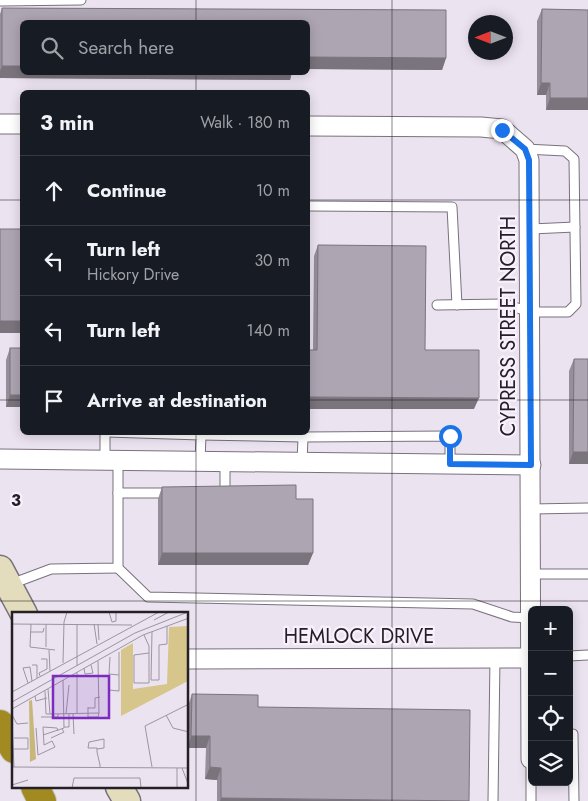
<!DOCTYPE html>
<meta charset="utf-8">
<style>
body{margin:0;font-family:Jost,sans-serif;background:#20242c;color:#f1f3f6}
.controls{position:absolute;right:15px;bottom:15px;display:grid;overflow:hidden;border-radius:8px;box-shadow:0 2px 12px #0003}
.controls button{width:45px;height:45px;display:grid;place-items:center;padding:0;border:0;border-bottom:1px solid #363941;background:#171b24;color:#f1f3f6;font:25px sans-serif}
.compass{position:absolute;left:468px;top:15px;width:45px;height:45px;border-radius:50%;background:#171b24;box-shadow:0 2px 12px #0003;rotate:270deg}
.stop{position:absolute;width:15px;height:15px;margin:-11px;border:4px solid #1a73e8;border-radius:50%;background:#fff}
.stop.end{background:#1a73e8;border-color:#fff;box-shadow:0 1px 5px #0008}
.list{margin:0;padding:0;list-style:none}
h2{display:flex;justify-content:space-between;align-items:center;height:65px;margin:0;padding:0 20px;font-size:21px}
h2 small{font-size:16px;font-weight:400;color:#9ea1a6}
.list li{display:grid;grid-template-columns:32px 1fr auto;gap:15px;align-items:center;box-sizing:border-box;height:70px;padding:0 20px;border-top:1px solid #363941}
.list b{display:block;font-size:19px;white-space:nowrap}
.list p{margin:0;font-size:16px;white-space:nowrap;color:#9ea1a6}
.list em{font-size:16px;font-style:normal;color:#9ea1a6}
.icon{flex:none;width:28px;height:28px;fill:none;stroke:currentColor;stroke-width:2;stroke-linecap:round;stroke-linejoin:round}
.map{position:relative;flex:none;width:588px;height:801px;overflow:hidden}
.search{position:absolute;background:#171b24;box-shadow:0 2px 12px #0003;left:20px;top:20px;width:290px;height:55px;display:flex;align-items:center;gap:12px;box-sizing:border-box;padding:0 18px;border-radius:8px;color:#9ea1a6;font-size:19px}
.panel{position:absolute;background:#171b24;box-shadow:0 2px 12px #0003;left:20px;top:90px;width:290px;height:345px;border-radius:8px}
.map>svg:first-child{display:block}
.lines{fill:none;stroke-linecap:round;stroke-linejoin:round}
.lane-casing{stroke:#79717e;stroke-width:11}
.street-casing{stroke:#79717e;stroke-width:21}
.secondary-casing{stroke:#79717e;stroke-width:29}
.highway-casing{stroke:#cacacb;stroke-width:30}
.lane{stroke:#fff;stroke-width:9}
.street{stroke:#fff;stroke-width:19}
.secondary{stroke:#e3dcbd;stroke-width:26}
.highway{stroke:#a28a23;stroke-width:28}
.wall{fill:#968e9a}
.shaded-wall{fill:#7a747d}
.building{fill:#aea5b3;stroke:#7a747d}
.route{stroke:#1a73e8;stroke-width:6}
.grid{fill:none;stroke:#242126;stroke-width:1;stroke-opacity:0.55}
.labels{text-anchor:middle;stroke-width:4.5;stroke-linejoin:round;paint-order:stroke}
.street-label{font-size:20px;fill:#242126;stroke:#f9f0fe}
.inset-road{fill:none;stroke:#9c95a0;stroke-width:1}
.view{fill:#7b2cbf;fill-opacity:0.15;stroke:#7b2cbf;stroke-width:2.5}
.inset-edge{fill:none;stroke:#242126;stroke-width:2.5}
.grid-label{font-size:16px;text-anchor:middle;font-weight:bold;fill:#242126;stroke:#f9f0fe;stroke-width:4.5;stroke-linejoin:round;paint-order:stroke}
</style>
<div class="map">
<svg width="588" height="801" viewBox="0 0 588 801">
<rect width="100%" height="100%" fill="#ece3f1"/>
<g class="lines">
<defs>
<g id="lane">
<polyline points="0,1 81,0"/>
<polyline points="308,206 452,207 457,305"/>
<polyline points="531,229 575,227"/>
<polyline points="437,305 504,304 531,312 568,312 576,304 574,159 565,151 525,149"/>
<polyline points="105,432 105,461"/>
<polyline points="107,432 201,435 200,462"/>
<polyline points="201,435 303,437"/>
<polyline points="302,463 303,437 450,436 450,464"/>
<polyline points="220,492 225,492 225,462"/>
<polyline points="118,493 170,493"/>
<polyline points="531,509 588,508"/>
<polyline points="118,568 148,597 473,604 512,617 531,618"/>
<polyline points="531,574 588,574"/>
<polyline points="11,584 51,569 118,568 118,461"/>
<polyline points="569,656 588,655"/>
<polyline points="569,734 573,734 574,801"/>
<polyline points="493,801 495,658"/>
<polyline points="531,801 531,759"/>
</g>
<g id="street">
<polyline points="0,124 22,124"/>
<polyline points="308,126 481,127 502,129 525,149 529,160 531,759"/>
<polyline points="0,459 531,465"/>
<polyline points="188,659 531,658"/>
</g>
<g id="secondary">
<polyline points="0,569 24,614"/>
<polyline points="119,787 127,801"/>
</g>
<g id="highway">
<polyline points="0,724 14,749"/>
<polyline points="35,787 42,801"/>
</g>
</defs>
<use href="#lane" class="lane-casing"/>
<use href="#street" class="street-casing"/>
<use href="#secondary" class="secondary-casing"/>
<use href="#highway" class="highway-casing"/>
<use href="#lane" class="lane"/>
<use href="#street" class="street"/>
<use href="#secondary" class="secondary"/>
<use href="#highway" class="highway"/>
</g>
<g class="wall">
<polygon points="2,8 446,10 446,58 442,70 308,69 308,22 22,22 22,72 292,72 290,80 0,78 0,14"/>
<polygon points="542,9 588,10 588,110 546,110 546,95 537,95 537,21"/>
<polygon points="318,245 425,350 474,409 313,350 314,256"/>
<polygon points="10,348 22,348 22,407 6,407 6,360"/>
<polygon points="574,359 588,464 569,464 569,371"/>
<polygon points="162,487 296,499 313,553 308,565 158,565 158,499"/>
<polygon points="192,694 258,707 469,801 217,801 217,780 205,779 206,748 188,748 188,706"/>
</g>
<g class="shaded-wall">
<polygon points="308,57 446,58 442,70 308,69"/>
<polygon points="2,66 22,66 22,72 292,72 290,80 0,78 0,71"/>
<polygon points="541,83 550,83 546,95 537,95"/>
<polygon points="550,98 588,98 588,110 546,110"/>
<rect x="0" y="321" width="22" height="12"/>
<polygon points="10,395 22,395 22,407 6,407"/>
<polygon points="308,397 479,398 474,409 308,409"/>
<polygon points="573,452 588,452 588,464 569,464"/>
<polygon points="162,553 313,553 308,565 158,565"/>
<polygon points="191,736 210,736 206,748 188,748"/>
<polygon points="210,767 221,768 217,780 205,779"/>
<polygon points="221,798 436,801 220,801"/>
</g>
<g class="building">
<polygon points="2,8 446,10 446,58 308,57 308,22 22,22 22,66 2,66"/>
<polygon points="542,9 588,10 588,98 550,98 550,83 541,83"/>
<rect x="0" y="229" width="22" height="92"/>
<polygon points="318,245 426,246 425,350 479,350 479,398 308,397 308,350 317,350"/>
<rect x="10" y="348" width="12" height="47"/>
<polygon points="574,359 588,359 588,452 573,452"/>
<polygon points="296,485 296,499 313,499 313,553 162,553 162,487"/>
<polygon points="192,694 258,695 258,707 470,710 469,801 221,798 221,768 210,767 210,736 191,736"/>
</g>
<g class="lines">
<polyline class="route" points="450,436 450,464 531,465 529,160 525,149 502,130"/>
</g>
<path class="grid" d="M196 0V22M392 0V801M196 72V92M0 200H22M308 200H588M0 400H22M308 400H588M196 432V801M0 601H588"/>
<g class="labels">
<g class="street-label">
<text transform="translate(508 326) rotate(-90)" y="7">CYPRESS STREET NORTH</text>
<text x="359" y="643">HEMLOCK DRIVE</text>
</g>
</g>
<g transform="translate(12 612)">
<rect width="176" height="176" fill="#ece3f1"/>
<path d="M175 14 176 69 109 104V38L121 31V77L155 72 157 15Z" fill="#d6c68b"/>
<path d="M20 88 24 147 18 150 17 89Z" fill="#c8b77a"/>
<path class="inset-road" d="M97 0 100 10 104 9V0M142 8 157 0M0 12 120 13M19 12 18 35 43 38M82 12 85 32M86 12 87 28M18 20H31L32 16M140 20 139 68H147V33L155 32V14M132 23 137 34V71H122V43L137 41M34 35V12M37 38 38 59M98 45 97 62 107 63V40M51 51 52 10 55 0M20 53H25V66M65 54V12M72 56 73 62 81 61 79 53M97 62V78L107 79V63M28 64 27 61 35 57V47H29M51 68 52 116M16 71 11 56 18 55 20 69M36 77 38 102M33 79 34 102H38M0 80 147 0M23 84 24 89 35 86M0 90 123 21 176 0M76 95V105H86L87 101M76 96H83V86L88 85M0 97 131 23 177 6M38 102 87 101 86 49M54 102 57 73M61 102 62 122M65 102V60M0 103 5 112 16 111M154 103 161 116 177 120M29 105H46V102M0 109 2 155M52 115H57V102M24 116 26 143 43 135 40 129 32 133 31 115 45 116 46 119M31 123 52 116M39 126 52 120 50 117M2 137H16V126H2M85 137 92 136V127L77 130 76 136H85V140L88 153V155M0 155 177 156M140 155 133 114 177 92M170 156 177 174M0 173 16 168M60 176 62 166H128L129 176M165 176V156"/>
<path class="view" d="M41 64H97V106H41Z"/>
<rect width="176" height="176" class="inset-edge"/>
</g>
<g class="grid-label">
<text x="16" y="506">3</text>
</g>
</svg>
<div class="controls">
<button>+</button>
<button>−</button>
<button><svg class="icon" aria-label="locate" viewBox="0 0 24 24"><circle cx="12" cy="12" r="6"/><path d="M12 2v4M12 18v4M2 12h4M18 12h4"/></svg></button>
<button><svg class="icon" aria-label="layers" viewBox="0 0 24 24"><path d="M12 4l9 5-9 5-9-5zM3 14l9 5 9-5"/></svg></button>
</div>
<svg class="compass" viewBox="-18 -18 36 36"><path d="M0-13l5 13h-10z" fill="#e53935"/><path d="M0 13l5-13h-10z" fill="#9ea1a6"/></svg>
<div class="stop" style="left:450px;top:436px"></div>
<div class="stop end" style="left:502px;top:130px"></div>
<div class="search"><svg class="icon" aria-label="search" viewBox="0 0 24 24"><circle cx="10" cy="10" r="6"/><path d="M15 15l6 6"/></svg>Search here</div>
<section class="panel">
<h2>3 min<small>Walk · 180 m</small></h2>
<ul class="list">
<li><svg class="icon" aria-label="ahead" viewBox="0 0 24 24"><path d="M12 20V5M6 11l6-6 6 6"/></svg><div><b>Continue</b></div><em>10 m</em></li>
<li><svg class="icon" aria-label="left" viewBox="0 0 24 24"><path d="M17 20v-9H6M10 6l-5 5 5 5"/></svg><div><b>Turn left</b><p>Hickory Drive</p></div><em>30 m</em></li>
<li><svg class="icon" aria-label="left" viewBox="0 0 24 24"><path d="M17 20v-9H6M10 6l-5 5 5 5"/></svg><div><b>Turn left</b></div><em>140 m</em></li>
<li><svg class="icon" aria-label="arrive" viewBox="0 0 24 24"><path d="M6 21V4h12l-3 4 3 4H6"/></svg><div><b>Arrive at destination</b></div></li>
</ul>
</section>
</div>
